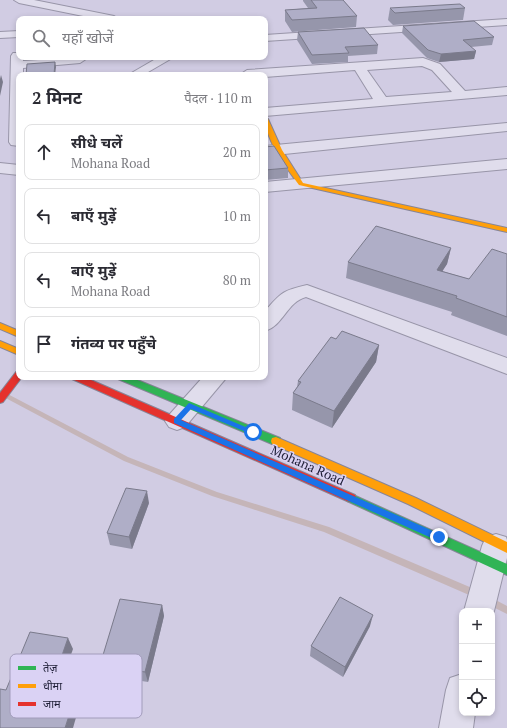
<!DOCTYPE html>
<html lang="hi">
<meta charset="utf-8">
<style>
body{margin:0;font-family:"PT Serif","Noto Sans Devanagari",serif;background:#f2f2f3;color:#2b2b33}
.controls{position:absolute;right:12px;bottom:12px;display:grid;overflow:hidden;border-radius:8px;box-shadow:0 2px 6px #0003}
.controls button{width:36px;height:36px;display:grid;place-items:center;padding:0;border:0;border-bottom:1px solid #e1e1e2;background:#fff;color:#2b2b33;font:20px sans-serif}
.stop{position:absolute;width:12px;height:12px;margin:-9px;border:3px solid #1a73e8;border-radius:50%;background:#fff}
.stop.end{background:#1a73e8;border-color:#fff;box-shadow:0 1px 4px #0008}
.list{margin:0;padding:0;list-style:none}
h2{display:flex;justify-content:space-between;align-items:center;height:52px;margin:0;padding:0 16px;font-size:17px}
h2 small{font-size:13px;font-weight:400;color:#7c7c81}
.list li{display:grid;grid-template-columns:26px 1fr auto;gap:12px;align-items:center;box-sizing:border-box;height:56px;margin:0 8px 8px;padding:0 8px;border:1px solid #e1e1e2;border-radius:8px}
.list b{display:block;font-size:15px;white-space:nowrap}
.list p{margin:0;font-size:13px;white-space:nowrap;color:#7c7c81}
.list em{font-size:13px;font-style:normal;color:#7c7c81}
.icon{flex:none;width:22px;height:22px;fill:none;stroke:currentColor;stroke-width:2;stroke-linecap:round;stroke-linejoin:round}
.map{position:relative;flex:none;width:507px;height:728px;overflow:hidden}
.search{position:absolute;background:#fff;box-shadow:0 2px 6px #0003;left:16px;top:16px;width:252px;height:44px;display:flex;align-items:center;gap:10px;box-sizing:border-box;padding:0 14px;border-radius:8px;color:#7c7c81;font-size:15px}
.panel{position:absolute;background:#fff;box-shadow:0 2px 6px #0003;left:16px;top:72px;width:252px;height:308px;border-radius:8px}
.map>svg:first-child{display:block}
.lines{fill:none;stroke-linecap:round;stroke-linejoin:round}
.stream{fill:#c5b5b8;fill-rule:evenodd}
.street-casing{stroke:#9895a8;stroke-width:2}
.fast-casing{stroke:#878598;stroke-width:2}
.slow-casing{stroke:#878598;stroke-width:2}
.jam-casing{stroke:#878598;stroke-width:2}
.street{fill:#e0ddec;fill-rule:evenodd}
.fast{fill:#30b455;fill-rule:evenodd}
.slow{fill:#ff9f0a;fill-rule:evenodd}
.jam{fill:#e5322d;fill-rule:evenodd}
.wall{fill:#9696ab}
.shaded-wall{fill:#7a7a8b}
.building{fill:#afaec7;stroke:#7a7a8b}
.route{fill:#1a73e8}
.labels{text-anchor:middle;stroke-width:3;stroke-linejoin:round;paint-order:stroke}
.street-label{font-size:13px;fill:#1e1e36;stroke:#dad2f4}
.key{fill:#dad2f4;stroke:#a29cbb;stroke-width:1}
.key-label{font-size:11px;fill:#1e1e36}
</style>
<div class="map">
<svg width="507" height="728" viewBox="0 0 507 728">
<rect width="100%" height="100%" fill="#d1cce3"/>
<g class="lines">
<g class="stream">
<polygon points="0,390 128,457 217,492 329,527 479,591 480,594 479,597 476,598 324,532 212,496 124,461 0,395"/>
<polygon points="490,597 507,606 507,614 487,604 486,601 487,598"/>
</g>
<defs>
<g id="street">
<polygon points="14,0 34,0 114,16 119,19 98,19 19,3"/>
<polygon points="507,19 507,25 265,41 265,35"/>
<polygon points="19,31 19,37 0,38 0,32"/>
<polygon points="13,53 19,53 19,57 23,57 23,61 85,57 86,59 80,63 23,68 23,75 19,75 19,146 11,145 9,142 11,56"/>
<polygon points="159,57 174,57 143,75 128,75"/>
<path d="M423 58 440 64 465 91 507 87V95L265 116V108L373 99 355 70 265 77V75L241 74 247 70ZM422 66 432 70 452 92 386 97 367 70Z"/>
<polygon points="507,123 507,131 265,156 265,146"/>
<polygon points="507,159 507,169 265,192 265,182"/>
<polygon points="0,163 19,165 19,175 0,173"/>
<path d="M307 285 507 358V374L306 297C287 302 283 326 265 331V311C282 292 282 291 307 285Z"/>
<polygon points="203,377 227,377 185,427 177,430 169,427 165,421 169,415"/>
<polygon points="496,534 506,537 507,540 507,558 494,611 492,616 492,611 464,611 482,546 486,537"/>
<polygon points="462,674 462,713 475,713 473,728 439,728 446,690 450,678"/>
</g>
<g id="fast">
<polygon points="116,377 130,377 280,438 281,441 280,444 276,445 272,444 118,379"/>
<polygon points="351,494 507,564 507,575 347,501 346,498 347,495"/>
</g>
<g id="slow">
<path d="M265 117 268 119 282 150 303 183 507 228V232L299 185C286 167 265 140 265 117Z"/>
<polygon points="0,323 19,331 19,337 0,329"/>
<polygon points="0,341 19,349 19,355 0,347"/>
<polygon points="276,437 416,498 507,542 507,553 408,504 272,444 271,441 272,438"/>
</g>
<g id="jam">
<polygon points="19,371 19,377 22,377 3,402 0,403 0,393 16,372"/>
<polygon points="70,377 84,377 355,495 356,498 355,501 351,502 347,501 72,379"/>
</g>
</defs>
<use href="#street" class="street-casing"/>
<use href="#fast" class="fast-casing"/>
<use href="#slow" class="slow-casing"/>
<use href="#jam" class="jam-casing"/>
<use href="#street" class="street"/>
<use href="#fast" class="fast"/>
<use href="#slow" class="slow"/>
<use href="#jam" class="jam"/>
</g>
<g class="wall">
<polygon points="303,0 343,0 357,16 356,27 292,32 285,21 285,10 308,8 303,1"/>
<polygon points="390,8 465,8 463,20 393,25 388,20"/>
<polygon points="403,26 494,37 492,45 471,47 476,51 474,59 439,62 427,58 402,33"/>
<polygon points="298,32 378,45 377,54 348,56 348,62 312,64 297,40"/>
<polygon points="28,57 56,57 28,59"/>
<polygon points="265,146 288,168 288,178 265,180"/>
<polygon points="451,248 447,264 442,271 469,279 507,254 507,336 451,315 452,312 346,278 348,262"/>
<polygon points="336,339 379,345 376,362 332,428 292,410 293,393 297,387 298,381"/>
<polygon points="149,503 132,549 110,545 107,533"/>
<polygon points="162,605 164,616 148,682 104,675 100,665"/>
<polygon points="370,626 343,677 310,656 311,646"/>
</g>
<g class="shaded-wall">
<polygon points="476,51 474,59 439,62 441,54"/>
<polygon points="55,62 56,67 55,75 54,75"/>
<polygon points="1,75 3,82 0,96 0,79"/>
<polygon points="451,248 447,264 433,286 437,270"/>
<polygon points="379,345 376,362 332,428 334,411"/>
<polygon points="147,491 149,503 132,549 129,537"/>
<polygon points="162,605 164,616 148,682 145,672"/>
<polygon points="373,615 370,626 343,677 345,667"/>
<polygon points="68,638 73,649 54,703 49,693"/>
<polygon points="75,697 79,707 73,728 65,728"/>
</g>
<g class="building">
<polygon points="311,0 343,0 357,16 292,20 285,10 317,8"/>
<polygon points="460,4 465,8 395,13 390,8"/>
<polygon points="474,21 494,37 463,40 476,51 441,54 428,50 403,26"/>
<polygon points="364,28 378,45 345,47 349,53 312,55 298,32"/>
<polygon points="55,62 54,75 26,75 27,64"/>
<polygon points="244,73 244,75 226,75 226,74"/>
<polygon points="265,146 265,147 274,146 288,168 265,170"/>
<polygon points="376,226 451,248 437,270 469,279 492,249 507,254 507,317 456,298 457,296 348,262"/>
<polygon points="342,331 379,345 334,411 293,393 301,382 298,381 331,337 336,339"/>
<polygon points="126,488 147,491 129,537 107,533"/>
<polygon points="340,597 373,615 345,667 311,646"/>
<polygon points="120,599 162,605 145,672 100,665"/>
<polygon points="30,632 68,638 49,693 75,697 65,728 0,728 0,689 6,690"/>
</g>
<polygon class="route" points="189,403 257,432 253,434 251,434 191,409 181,420 442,535 442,540 436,540 174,423 174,419"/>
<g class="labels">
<g class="street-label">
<text transform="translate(308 465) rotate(24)" y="5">Mohana Road</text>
</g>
</g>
<rect x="10" y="654" width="132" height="64" rx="6" class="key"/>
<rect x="18" y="666" width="18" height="4" fill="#30b455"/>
<rect x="18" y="684" width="18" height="4" fill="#ff9f0a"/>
<rect x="18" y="702" width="18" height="4" fill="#e5322d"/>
<g class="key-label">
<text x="43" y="672">तेज़</text>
<text x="43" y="690">धीमा</text>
<text x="43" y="708">जाम</text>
</g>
</svg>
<div class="controls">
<button>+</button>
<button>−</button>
<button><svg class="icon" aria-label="locate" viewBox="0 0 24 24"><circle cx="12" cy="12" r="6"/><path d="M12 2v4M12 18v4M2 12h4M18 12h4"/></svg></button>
</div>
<div class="stop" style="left:253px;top:432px"></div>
<div class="stop end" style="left:439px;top:537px"></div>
<div class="search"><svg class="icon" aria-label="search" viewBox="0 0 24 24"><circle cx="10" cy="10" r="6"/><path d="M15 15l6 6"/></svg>यहाँ खोजें</div>
<section class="panel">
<h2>2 मिनट<small>पैदल · 110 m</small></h2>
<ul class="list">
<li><svg class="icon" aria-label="ahead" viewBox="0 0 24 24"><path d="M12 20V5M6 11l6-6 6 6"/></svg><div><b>सीधे चलें</b><p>Mohana Road</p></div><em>20 m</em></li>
<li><svg class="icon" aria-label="left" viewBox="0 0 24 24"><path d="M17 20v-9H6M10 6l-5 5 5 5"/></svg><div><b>बाएँ मुड़ें</b></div><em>10 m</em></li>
<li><svg class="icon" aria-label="left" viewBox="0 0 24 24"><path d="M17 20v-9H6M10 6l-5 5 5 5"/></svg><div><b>बाएँ मुड़ें</b><p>Mohana Road</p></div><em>80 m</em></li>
<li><svg class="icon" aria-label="arrive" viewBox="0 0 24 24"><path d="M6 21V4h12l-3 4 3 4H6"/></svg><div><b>गंतव्य पर पहुँचे</b></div></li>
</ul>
</section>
</div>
